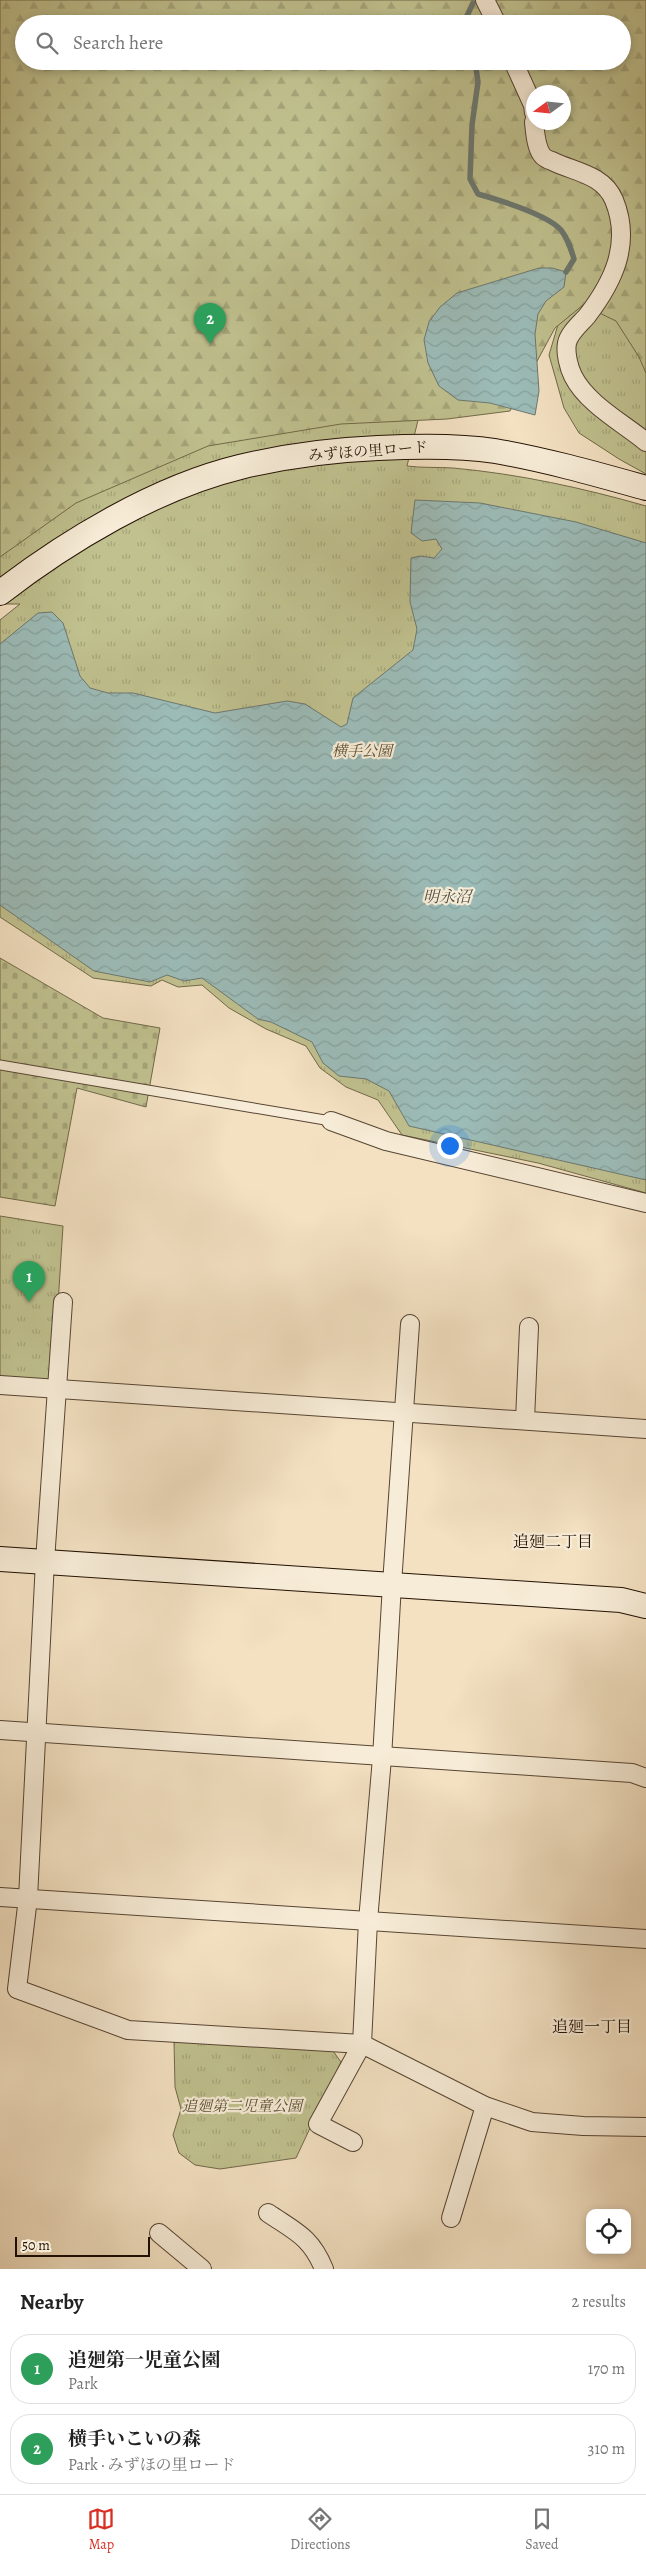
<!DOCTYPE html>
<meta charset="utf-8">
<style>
body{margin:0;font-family:Alegreya,"Noto Serif JP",serif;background:#f2f2f2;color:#222}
.controls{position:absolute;right:15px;bottom:15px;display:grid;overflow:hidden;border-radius:10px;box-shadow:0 2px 8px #0003}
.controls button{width:45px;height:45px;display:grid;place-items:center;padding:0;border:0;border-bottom:1px solid #e0e0e0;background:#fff;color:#222;font:25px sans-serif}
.compass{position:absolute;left:526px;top:85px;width:45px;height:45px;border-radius:50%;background:#fff;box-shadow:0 2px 8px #0003;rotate:255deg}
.scale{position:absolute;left:15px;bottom:12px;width:135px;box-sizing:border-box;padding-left:5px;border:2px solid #231103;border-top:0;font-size:14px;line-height:18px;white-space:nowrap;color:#231103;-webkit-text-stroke:4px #f7ecd7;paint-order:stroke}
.you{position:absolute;left:449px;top:1145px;width:18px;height:18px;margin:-12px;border:4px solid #fff;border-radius:50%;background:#1a73e8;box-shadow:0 0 0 8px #1a73e833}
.badge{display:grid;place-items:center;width:32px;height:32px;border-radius:50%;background:#d93025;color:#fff;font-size:16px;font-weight:700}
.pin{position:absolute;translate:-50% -41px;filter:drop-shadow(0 1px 2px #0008)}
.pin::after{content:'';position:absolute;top:26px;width:18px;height:15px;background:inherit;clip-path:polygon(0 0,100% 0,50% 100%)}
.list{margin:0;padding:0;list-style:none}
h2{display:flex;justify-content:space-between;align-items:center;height:65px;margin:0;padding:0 20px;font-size:21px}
h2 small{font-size:16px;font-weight:400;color:#767676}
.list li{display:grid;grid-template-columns:32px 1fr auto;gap:15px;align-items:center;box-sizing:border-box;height:70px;margin:0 10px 10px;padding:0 10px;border:1px solid #e0e0e0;border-radius:20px}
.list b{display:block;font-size:19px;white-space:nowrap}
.list p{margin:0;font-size:16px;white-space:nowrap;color:#767676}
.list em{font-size:16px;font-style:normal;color:#767676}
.icon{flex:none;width:28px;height:28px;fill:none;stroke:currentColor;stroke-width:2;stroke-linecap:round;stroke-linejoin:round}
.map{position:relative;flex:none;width:646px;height:2269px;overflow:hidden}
.search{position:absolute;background:#fff;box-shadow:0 2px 8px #0003;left:15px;right:15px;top:15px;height:55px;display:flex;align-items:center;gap:12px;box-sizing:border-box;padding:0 18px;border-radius:28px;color:#767676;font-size:19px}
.sheet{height:225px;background:#fff}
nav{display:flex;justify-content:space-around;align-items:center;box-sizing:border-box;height:70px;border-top:1px solid #e0e0e0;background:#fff;font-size:14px;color:#767676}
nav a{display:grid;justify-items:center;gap:2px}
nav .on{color:#d93025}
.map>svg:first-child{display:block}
.grass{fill:url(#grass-tufts);stroke:#726949;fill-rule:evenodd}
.forest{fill:url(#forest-firs);stroke:#726949;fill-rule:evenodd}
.cemetery{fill:url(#cemetery-stones);stroke:#726949}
.water{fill:url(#water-waves);stroke:#6c7870}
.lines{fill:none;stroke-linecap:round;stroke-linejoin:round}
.stream{stroke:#6c7870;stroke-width:5.5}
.lane-casing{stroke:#574533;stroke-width:11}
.street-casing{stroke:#574533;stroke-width:20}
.secondary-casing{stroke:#231103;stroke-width:26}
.lane{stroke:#f7ecd7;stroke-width:9}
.street{stroke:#f7ecd7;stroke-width:18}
.secondary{stroke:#f7ecd7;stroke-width:24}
.labels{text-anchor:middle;stroke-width:4.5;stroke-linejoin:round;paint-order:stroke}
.street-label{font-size:15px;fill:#231103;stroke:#f7ecd7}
.park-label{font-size:15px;font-style:italic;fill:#5a4f34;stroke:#f7ecd7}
.water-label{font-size:16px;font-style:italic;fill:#4d4d42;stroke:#f7ecd7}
.neighbourhood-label{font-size:16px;fill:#231103;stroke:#f7ecd7}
</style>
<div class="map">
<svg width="646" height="2269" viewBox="0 0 646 2269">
<defs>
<pattern id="grass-tufts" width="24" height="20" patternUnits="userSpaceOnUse" patternTransform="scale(1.25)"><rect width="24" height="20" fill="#c0c18f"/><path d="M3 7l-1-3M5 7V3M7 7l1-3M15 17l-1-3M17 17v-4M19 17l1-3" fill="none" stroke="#a5a57a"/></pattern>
<pattern id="forest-firs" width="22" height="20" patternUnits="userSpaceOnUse" patternTransform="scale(1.25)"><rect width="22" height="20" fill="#c0c18f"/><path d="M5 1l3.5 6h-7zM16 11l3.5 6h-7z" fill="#a5a57a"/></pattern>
<pattern id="cemetery-stones" width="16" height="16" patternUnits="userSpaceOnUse" patternTransform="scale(1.25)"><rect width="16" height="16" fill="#c0c18f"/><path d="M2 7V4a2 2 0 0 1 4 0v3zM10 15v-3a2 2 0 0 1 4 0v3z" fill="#a5a57a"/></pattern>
<pattern id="water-waves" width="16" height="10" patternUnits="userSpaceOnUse" patternTransform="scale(1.25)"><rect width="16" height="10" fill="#9cbcb8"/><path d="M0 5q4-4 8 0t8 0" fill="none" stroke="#86a19d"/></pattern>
</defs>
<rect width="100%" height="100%" fill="#f3e1c2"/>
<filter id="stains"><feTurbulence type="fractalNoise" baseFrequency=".004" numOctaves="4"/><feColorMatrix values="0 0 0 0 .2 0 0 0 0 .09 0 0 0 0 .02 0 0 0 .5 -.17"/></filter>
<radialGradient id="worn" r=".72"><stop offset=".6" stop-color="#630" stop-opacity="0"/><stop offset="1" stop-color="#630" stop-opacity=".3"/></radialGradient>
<g class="grass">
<path d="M129 0H646V474L619 459 579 433 564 408 549 355 562 311 424 395 407 466C422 468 438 467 453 468 519 474 583 488 646 506V1193L538 1163 402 1135 378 1100 346 1087 320 1068 306 1046 266 1029 229 1008 202 985 178 987 162 980 151 986 93 978 0 917V620L20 604H0V49L24 61H622V24ZM534 92H564V122H534Z"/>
<polygon points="0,1216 63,1226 53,1383 0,1379"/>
<polygon points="174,2041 333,2051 341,2062 296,2158 220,2169 195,2165 179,2153 173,2135 181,2109 175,2087"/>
</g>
<path class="forest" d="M0 0H646V373L639 357 616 321 583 305 555 328 510 411 447 419 341 424 208 446 76 503 0 557ZM24 24H622V61H24ZM534 92H564V122H534Z"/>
<polygon class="cemetery" points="0,958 103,1018 160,1028 146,1107 77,1088 55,1206 0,1197"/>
<g class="water">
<polygon points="539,268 552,268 566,272 564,287 546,301 538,314 535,334 539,391 535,415 490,403 458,400 439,386 428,363 424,340 429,322 440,307 457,293"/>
<polygon points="415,500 480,503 576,522 646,543 646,1180 409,1126 389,1091 366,1079 339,1076 323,1063 312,1042 271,1022 258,1019 202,978 184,981 167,975 150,982 94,971 0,905 0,644 38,613 52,612 63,623 80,676 90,688 108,693 133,693 215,713 287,701 305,704 341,727 347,724 353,698 413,650 417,629 410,602 411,558 420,556 434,558 442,549 436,539 422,541 411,533"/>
</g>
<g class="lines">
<g class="stream">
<polyline points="467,24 466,18 473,3"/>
<path d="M475 61 478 82 472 125 470 179 478 194C499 200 547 214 561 230 568 239 571 249 574 259L566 272"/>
</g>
<defs>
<polyline id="lane" points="0,1065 331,1121"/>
<g id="street">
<polyline points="485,0 497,24"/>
<polyline points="513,61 533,105 534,113"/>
<path d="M534 122C535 132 536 147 542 155 544 158 549 160 552 161 574 172 603 174 614 200 632 244 613 282 587 316 580 324 569 333 567 343 565 353 569 368 573 376 587 404 623 423 646 442"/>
<polyline points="331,1121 386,1141 646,1203"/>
<polyline points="63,1302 45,1561 28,1898 17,1989 128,2030 362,2044 485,2106 532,2122 583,2126 646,2127"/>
<polyline points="0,1385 646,1429"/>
<polyline points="525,1420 529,1327"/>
<polyline points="0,1730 632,1773 646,1778"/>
<polyline points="0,1897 646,1939"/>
<polyline points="353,2142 318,2124 362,2044 368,1921 382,1758 392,1584 410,1324"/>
<path d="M268 2213C296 2232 311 2237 324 2269"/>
<polyline points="451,2218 485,2106"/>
<polyline points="159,2233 202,2269"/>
</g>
<g id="secondary">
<path d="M0 593C67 541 157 487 240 467 285 456 332 450 378 448 417 446 457 445 495 451 547 460 596 474 646 488"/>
<polyline points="0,1559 621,1600 646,1606"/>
</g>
</defs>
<use href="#lane" class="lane-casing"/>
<use href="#street" class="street-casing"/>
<use href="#secondary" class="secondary-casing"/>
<use href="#lane" class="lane"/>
<use href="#street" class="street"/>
<use href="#secondary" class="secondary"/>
</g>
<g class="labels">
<g class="street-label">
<text transform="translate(368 451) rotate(-4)" y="5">みずほの里ロード</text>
</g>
<g class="park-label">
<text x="362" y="756">横手公園</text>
<text x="242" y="2111">追廻第二児童公園</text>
</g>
<g class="water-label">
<text x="447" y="902">明永沼</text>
</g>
<g class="neighbourhood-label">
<text x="553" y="1547">追廻二丁目</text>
<text x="592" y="2032">追廻一丁目</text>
</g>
</g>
<rect width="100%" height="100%" filter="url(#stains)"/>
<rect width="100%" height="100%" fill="url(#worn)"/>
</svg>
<div class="controls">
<button><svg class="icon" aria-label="locate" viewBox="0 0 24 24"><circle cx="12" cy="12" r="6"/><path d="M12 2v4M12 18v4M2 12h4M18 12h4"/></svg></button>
</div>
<svg class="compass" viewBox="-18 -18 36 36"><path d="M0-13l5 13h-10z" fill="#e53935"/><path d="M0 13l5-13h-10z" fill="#767676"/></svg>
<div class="scale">50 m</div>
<div class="you"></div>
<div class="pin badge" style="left:29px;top:1302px;background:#2e9e5b">1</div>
<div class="pin badge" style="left:210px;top:344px;background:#2e9e5b">2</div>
<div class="search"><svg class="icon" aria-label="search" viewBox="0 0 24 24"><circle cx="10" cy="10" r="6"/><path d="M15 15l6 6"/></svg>Search here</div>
</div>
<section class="sheet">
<h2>Nearby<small>2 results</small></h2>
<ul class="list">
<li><span class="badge" style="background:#2e9e5b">1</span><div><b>追廻第一児童公園</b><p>Park</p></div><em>170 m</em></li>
<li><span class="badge" style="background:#2e9e5b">2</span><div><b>横手いこいの森</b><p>Park · みずほの里ロード</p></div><em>310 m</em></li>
</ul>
</section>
<nav>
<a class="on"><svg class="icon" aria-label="map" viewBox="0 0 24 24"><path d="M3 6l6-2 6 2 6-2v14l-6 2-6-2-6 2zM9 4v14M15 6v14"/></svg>Map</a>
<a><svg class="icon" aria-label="directions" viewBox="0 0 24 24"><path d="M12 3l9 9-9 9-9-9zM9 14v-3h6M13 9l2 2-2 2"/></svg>Directions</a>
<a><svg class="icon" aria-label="saved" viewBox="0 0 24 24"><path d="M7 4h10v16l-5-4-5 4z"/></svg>Saved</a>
</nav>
